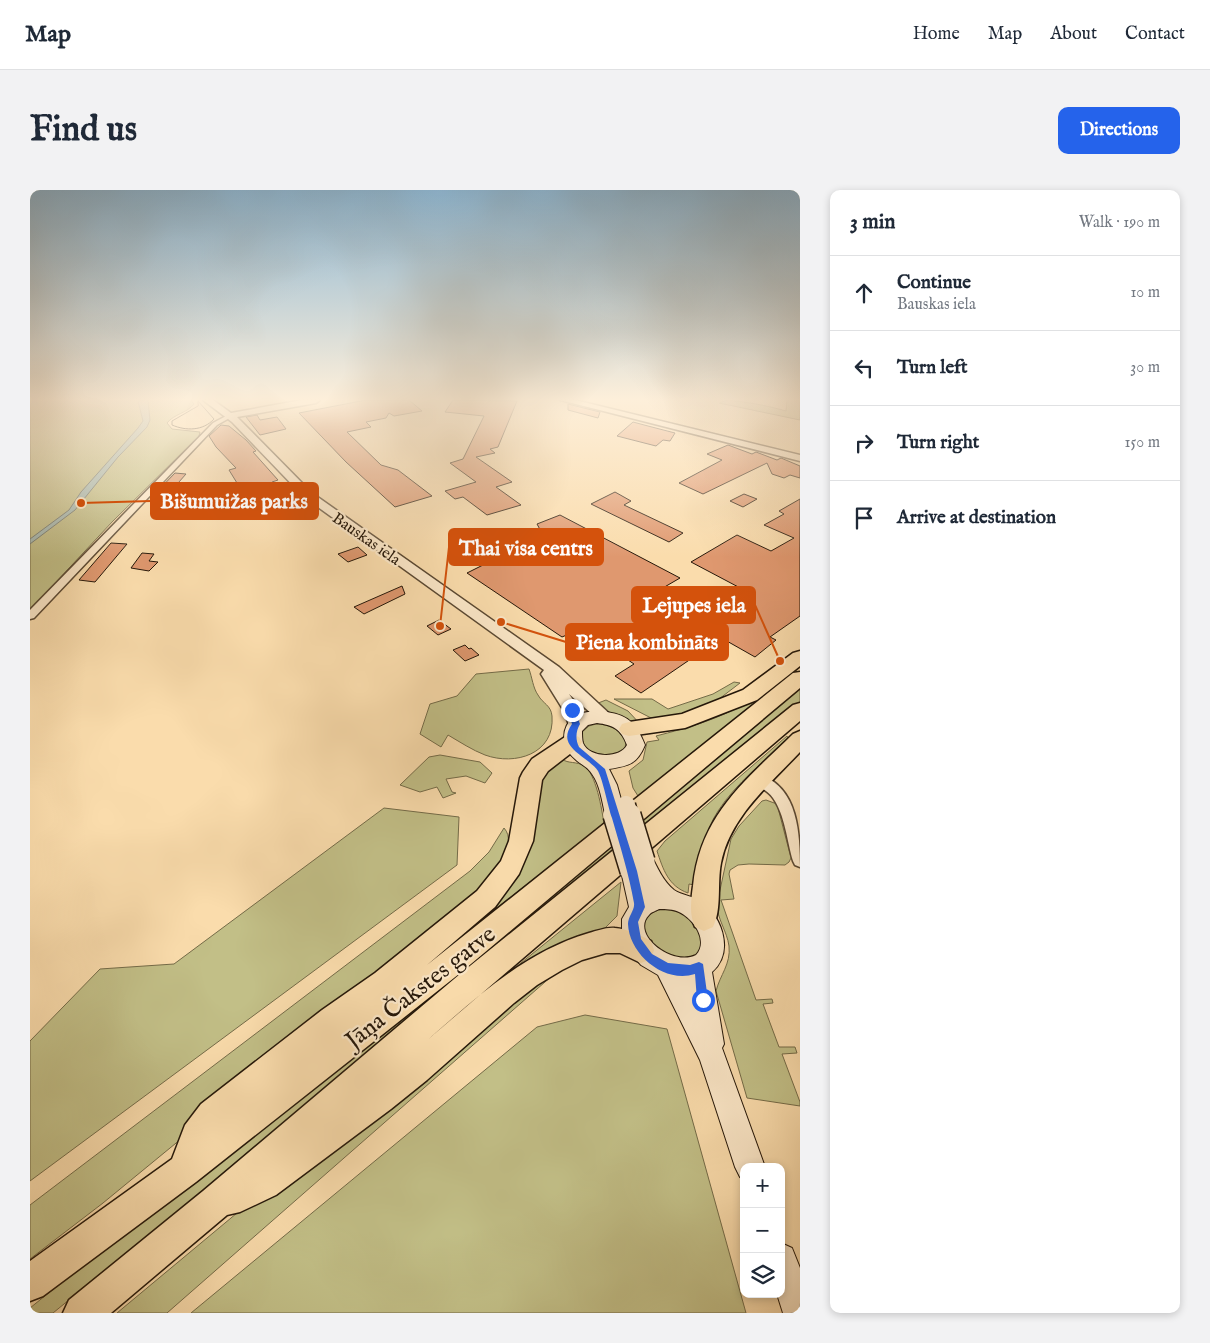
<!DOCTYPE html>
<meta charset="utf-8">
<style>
body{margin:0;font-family:"IM FELL English",serif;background:#f2f2f3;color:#1f2937}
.controls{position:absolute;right:15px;bottom:15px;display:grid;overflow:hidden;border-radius:10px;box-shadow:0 2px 8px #0003}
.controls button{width:45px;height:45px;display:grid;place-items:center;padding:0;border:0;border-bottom:1px solid #e0e1e3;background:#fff;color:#1f2937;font:25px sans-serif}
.stop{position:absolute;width:15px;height:15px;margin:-11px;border:4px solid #2563eb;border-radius:50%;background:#fff}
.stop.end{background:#2563eb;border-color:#fff;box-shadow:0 1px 5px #0008}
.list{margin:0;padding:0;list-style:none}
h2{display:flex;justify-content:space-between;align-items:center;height:65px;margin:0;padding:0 20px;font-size:21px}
h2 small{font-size:16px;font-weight:400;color:#747a83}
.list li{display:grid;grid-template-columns:32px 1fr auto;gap:15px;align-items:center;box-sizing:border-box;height:75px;padding:0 20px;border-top:1px solid #e0e1e3}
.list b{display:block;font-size:19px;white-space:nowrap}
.list p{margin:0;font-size:16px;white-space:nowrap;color:#747a83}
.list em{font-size:16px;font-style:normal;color:#747a83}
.icon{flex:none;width:28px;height:28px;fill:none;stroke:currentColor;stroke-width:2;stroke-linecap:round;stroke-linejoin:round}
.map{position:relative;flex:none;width:770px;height:1123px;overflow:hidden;border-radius:10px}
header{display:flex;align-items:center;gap:30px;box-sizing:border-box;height:70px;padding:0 25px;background:#fff;border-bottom:1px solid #e0e1e3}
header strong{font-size:24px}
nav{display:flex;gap:28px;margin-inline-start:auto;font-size:18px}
.intro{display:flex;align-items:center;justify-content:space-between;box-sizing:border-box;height:120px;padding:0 30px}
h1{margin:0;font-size:35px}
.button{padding:12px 22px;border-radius:10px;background:#2563eb;color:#fff;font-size:18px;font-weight:700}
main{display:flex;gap:30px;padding:0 30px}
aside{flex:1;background:#fff;border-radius:10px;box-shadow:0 2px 8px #0003}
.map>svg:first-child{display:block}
.green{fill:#c2bf87;stroke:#746b48}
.water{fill:#a2b9b4;stroke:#707870}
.building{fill:#df986f;stroke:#251709}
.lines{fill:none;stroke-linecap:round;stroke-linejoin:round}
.minor-casing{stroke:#5a4832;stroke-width:3}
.tertiary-casing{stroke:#5a4832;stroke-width:3}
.secondary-casing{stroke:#251709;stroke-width:2}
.trunk-casing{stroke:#251709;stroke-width:3}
.minor{fill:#fce8c9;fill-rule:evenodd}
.tertiary{fill:#fce8c9;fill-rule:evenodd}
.secondary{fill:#fce8c9;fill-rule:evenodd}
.trunk{fill:#fadcac;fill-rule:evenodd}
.tram{stroke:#251709;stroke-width:1}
.secondary-bridge-far1-casing{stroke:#251709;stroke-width:21;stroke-linecap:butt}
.secondary-bridge-casing{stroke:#251709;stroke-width:26;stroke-linecap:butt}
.secondary-bridge-far1{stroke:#fce8c9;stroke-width:18}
.secondary-bridge{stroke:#fce8c9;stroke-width:23}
.route{fill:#2563eb}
.labels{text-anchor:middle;stroke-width:4.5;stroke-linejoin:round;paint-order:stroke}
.far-street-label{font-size:16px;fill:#251709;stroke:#fce8c9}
.near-street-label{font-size:24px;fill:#251709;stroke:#fce8c9}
.leader{fill:none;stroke:#d4520c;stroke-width:2}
.callout-dot{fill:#d4520c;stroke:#fce8c9;stroke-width:2}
.callout{fill:#d4520c;stroke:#d4520c;stroke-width:2}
.callout-label{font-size:21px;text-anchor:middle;font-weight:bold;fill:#fff}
</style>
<header>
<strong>Map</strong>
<nav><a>Home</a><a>Map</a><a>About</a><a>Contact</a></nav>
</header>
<div class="intro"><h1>Find us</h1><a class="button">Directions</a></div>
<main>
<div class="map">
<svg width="770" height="1123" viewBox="0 0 770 1123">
<rect width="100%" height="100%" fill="#fadcac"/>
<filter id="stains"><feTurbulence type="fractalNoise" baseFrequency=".004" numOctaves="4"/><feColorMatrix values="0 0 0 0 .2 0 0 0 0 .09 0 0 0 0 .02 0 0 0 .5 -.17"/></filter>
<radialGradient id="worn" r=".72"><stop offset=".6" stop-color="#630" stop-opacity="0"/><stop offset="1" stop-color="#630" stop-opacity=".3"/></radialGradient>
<g class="green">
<path d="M0 210H161L164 214C157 223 144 224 137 233L142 239 170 242 169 246 82 332 0 420Z"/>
<path d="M696 210C717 212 735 215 756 221L757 210H770V230L689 213Z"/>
<path d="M770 473V477L608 606 603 598 599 581 613 570 617 552 629 550 626 546C657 538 690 529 717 512 736 501 753 486 770 473Z"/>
<path d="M499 479C502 487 503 498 508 505 513 514 521 515 522 526 525 564 485 576 455 565 442 560 430 552 418 545L411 557 390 544 400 514 427 506 446 484Z"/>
<polygon points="704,492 710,493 689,509 649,525 625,530 584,509 622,509 638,519 683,504"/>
<polygon points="770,496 770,512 763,518 23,1123 0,1123 0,1118"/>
<polygon points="576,510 598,521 612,536 576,523 563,515"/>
<path d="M566 534C580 534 587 539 596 549L595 560 584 566 562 563 552 554 551 543 559 536Z"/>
<path d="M757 546 758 548C735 571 706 593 688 621 674 642 670 670 664 695L659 694 658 703C638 696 633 679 627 661L635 651Z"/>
<polygon points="410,565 450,572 462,583 455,593 436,586 416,589 422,602 426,603 413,608 407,597 390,602 370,595 399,567"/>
<path d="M532 569C538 574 547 571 554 576 566 583 572 620 574 634L422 753 448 727 511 587Z"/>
<path d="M736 610 747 614 761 668 759 672 755 675 719 674 708 675 700 680 699 684 704 709 691 710 726 810 742 809 743 813 733 814 749 857H765L767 863 752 864 770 912V916L717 908 686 801C690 785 701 774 699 756 697 741 687 729 687 714L701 649 709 636 732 611Z"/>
<polygon points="354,618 429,627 427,675 0,991 0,851 70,779 144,774"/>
<path d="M474 638C489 654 462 688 452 702L73 1013 0 1069V1015L440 681 459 662Z"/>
<polygon points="591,692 587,726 574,739 571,740 572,745 465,794"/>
<path d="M632 719C656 720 665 731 673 752L667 767 650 773 616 751C613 732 612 725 632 719Z"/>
<polygon points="539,771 137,1123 87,1123 231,1003"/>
<polygon points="555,825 637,839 716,1123 161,1123 507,837"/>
</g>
<polygon class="water" points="118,210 120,230 117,237 88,267 45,320 0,354 0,349 39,320 51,302 108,238 113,231 108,211"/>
<g class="building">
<polygon points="336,210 379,210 392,221 364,226 359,223 356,228 336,232 341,237 317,242 351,275 368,280 402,306 365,317 316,272 269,223"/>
<polygon points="423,210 487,211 468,257 460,259 465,263 446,267 482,292 466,297 491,315 457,325 433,307 425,309 415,301 446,292 420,273 433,269 454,226 415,222"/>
<polygon points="538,214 570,222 568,228 538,220"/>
<polygon points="227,225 230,230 247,227 256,239 230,245 216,227"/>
<polygon points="603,232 618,236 645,243 640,251 633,250 626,256 587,246"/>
<polygon points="191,235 199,236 216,250 226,261 223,262 248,290 242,292 256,306 225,314 205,293 207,293 199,280 206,278 186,257 179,246"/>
<polygon points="698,255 722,264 726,262 747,270 751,268 770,276 770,288 760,285 754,288 742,284 737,273 673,304 649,293 692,270 677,264"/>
<polygon points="145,283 156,284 134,309 122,307"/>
<polygon points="585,302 601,311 594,315 653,343 639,352 561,314"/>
<polygon points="714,304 727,309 713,317 700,311"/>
<polygon points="770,309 770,426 740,447 746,450 725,467 665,433 714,400 661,372 707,345 741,361 764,348 734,335 754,324 749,321"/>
<polygon points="530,325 650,388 607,413 617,419 614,425 674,460 611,503 585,486 604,474 562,446 556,448 546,441 532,447 437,383 513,345 507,334"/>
<polygon points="81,353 97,354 65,392 49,390"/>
<polygon points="328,357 337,365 318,372 308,364"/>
<polygon points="112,363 124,364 119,371 128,372 119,381 101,378"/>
<polygon points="372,396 375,404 334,424 324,417"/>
<polygon points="409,430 421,439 408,445 397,436"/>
<polygon points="435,455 439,459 441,458 449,465 435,471 423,460"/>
</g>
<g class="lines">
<defs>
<g id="minor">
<polygon points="198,225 203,226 187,235 4,428 0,429 0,420 183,233"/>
<path d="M730 585C768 597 770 644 770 677L765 675 763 671C757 651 755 625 743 608 738 600 728 598 724 590L725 586Z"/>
</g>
<g id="tertiary">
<polygon points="173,210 183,210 201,223 272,210 290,210 286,213 207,227 282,303 529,477 583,527 580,531 575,532 570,531 539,504 550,520 554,534 552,538 546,540 540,538 534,521 511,484 514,480 274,307 202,232"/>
<polygon points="530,210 545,210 770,265 770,271"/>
</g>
<g id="secondary">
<path d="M567 521C594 523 605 529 615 555 607 574 599 576 579 579L587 595 595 624 592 630 585 632 578 630 575 624C572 611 570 595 562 584 557 576 551 575 545 569 531 558 530 537 545 526 550 522 560 522 567 521ZM567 533C583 535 591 539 597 555 590 569 559 568 553 553 552 550 552 544 552 541L558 535Z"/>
<path d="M613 662 621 665C627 677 633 691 644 700 651 705 664 706 672 712 693 728 704 763 682 782L694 854 692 858 735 977H714V989L710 987 705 977 670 870 628 785 611 775 601 763 592 742V729L599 717 591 681 594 674 603 672 605 665ZM629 719C636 719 643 719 649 722 664 729 679 751 666 765 642 777 600 744 619 725 621 722 626 721 629 719Z"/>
<polygon points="751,1053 762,1058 770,1078 770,1123 753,1123 747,1104 751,1104"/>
</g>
<g id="trunk">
<polygon points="770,461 770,476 727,510 655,538 599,546 592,544 589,539 592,534 599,532 652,524 713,500 763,463"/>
<polygon points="770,482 770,498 429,784 166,992 13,1106 0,1111 0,1071 142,969 155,935 171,914 292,820 345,783 447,701 471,671 479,651 490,588 493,582 502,569 535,547 542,544 549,547 552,552 549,557 518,581 512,590 503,651 489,684 465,717 397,775 763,483"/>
<path d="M770 513V531L395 852C445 809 494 762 559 743 567 741 576 737 585 738 597 739 610 745 621 751L624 760 621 769 611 773 590 763H576L552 770 532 780 507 795 484 813 397 890 361 919 246 1005 210 1022 197 1025 81 1123H33L39 1110 173 1001 430 784 763 515Z"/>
<path d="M770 541V562C739 595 700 627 691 673 687 693 692 719 683 737L674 741 665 737C659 725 661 710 663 696 670 625 715 591 763 544Z"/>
</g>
</defs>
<use href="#minor" class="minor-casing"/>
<use href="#tertiary" class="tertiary-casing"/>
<use href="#secondary" class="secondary-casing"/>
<use href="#trunk" class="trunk-casing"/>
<use href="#minor" class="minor"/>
<use href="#tertiary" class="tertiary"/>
<use href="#secondary" class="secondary"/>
<use href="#trunk" class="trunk"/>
<path class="tram" d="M168 211 184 229C173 241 156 241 142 235V231L168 216Z"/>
<defs>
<g id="secondary-bridge-far1">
<polyline points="596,615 599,626"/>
<polyline points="585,624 586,626"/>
</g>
<g id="secondary-bridge">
<polyline points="585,625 602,681"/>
<polyline points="599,625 613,671"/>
</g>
</defs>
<use href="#secondary-bridge-far1" class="secondary-bridge-far1-casing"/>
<use href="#secondary-bridge" class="secondary-bridge-casing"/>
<use href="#secondary-bridge-far1" class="secondary-bridge-far1"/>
<use href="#secondary-bridge" class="secondary-bridge"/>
</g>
<linearGradient id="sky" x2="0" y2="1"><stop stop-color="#8cb6d3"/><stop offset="0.57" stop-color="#fdefda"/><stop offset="1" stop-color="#fdefda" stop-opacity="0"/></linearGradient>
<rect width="770" height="367" fill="url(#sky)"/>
<path class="route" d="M542 517 545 520 550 534C546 541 545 549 549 557L575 579 607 681 615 717 608 732 611 749 622 764 638 773 660 775 669 772 673 774 678 810 677 814 673 815 669 814 667 810 665 784C634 794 599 764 598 734 598 726 605 720 604 713 599 684 590 656 582 628 578 617 573 590 568 581 558 566 525 558 542 534L538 520Z"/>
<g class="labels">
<g class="far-street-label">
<text transform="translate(337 348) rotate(35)" y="6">Bauskas iela</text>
</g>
<g class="near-street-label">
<text transform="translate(390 797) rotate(-38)" y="8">Jāņa Čakstes gatve</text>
</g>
</g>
<path class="leader" d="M51 313L121 311M410 436L419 357M750 471L725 415M471 432L536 452"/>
<g class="callout-dot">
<circle cx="51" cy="313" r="5"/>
<circle cx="410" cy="436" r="5"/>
<circle cx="750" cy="471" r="5"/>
<circle cx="471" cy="432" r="5"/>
</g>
<g class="callout">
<rect x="121" y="293" width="167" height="36" rx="5"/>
<rect x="419" y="339" width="154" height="36" rx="5"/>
<rect x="602" y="397" width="123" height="36" rx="5"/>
<rect x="536" y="434" width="162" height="36" rx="5"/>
</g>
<g class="callout-label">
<text x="204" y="318">Bišumuižas parks</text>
<text x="496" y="365">Thai visa centrs</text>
<text x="664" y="422">Lejupes iela</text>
<text x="617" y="459">Piena kombināts</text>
</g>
<rect width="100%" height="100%" filter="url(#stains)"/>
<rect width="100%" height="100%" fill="url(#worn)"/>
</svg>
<div class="controls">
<button>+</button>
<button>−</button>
<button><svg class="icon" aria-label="layers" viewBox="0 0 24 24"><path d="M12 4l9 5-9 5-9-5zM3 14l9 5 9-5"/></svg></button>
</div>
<div class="stop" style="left:673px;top:810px"></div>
<div class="stop end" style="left:542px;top:520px"></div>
</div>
<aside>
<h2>3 min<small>Walk · 190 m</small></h2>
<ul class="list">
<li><svg class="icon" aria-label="ahead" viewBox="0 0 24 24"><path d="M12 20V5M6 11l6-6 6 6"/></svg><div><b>Continue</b><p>Bauskas iela</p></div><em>10 m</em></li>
<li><svg class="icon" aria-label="left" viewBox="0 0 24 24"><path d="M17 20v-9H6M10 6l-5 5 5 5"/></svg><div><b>Turn left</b></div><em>30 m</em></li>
<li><svg class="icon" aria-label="right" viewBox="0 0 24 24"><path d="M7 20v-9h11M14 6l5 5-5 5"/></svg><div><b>Turn right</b></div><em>150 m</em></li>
<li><svg class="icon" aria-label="arrive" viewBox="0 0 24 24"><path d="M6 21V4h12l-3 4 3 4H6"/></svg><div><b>Arrive at destination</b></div></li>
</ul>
</aside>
</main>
